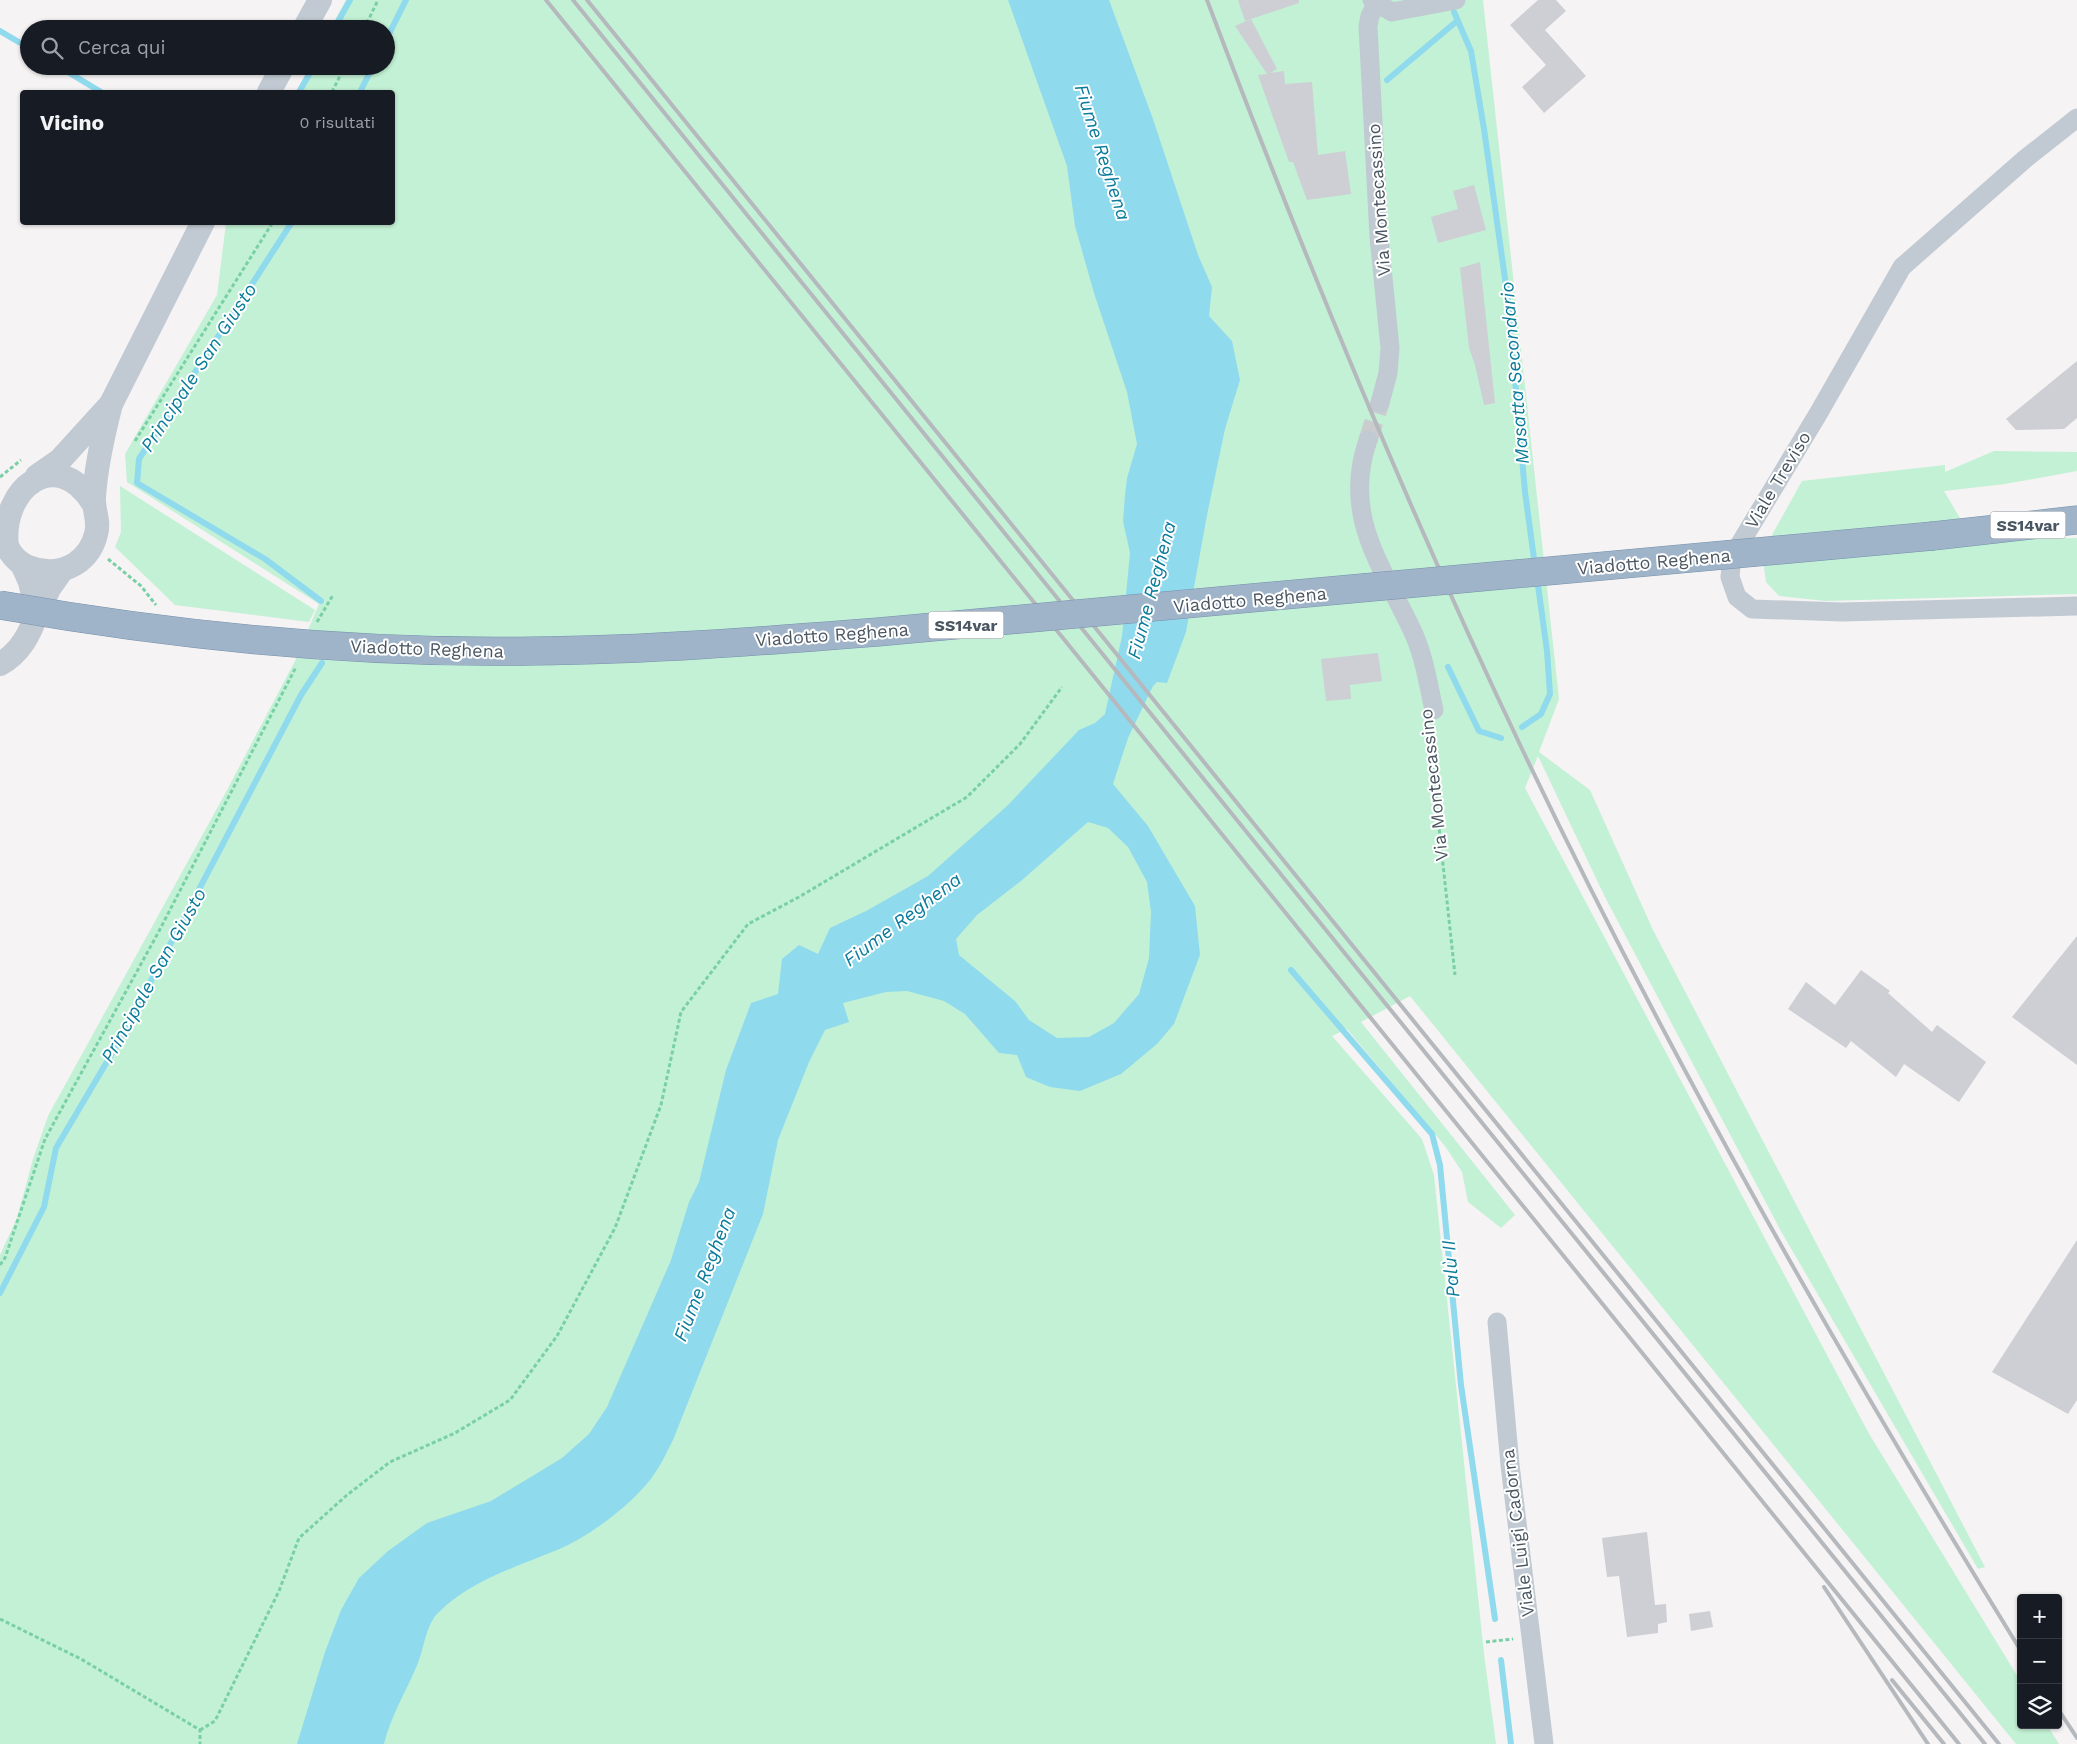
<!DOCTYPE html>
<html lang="it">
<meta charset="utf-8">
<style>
body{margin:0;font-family:"Work Sans",sans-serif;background:#242831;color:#f1f3f6}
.controls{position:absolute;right:15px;bottom:15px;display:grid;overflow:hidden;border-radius:5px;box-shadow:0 1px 4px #0004}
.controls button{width:45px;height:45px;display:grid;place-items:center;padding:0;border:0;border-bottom:1px solid #363941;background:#171b24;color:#f1f3f6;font:25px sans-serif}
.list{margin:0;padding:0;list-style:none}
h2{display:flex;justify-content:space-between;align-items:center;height:65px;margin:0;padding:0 20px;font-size:21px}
h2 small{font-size:16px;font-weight:400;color:#9ea1a6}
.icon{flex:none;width:28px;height:28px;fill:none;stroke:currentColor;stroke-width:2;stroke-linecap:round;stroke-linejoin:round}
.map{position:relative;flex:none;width:2077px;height:1744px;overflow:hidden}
.search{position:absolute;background:#171b24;box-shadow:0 1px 4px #0004;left:20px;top:20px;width:375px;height:55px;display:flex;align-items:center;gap:12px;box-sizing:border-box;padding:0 18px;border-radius:28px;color:#9ea1a6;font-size:19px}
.panel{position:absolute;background:#171b24;box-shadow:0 1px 4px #0004;left:20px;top:90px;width:375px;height:135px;border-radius:5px}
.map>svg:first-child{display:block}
.green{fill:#c3f1d5}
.water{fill:#90daee;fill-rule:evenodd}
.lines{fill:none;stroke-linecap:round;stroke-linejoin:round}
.stream{stroke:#90daee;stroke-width:6}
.building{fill:#cdcfd5}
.minor-tunnel{stroke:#caccce;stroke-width:19;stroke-dasharray:19 9;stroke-linecap:butt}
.trunk-casing{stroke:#7690ad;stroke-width:29}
.path{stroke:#7ad0a6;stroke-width:3;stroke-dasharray:4 2.5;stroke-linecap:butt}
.minor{stroke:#c1cad2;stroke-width:19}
.tertiary{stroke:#c1cad2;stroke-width:24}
.trunk{stroke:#9fb4c9;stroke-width:28}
.rail{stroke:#b5b8bd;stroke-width:4}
.trunk-bridge-casing{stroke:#7690ad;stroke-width:29;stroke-linecap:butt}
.trunk-bridge{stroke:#9fb4c9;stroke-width:28}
.labels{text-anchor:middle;stroke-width:4;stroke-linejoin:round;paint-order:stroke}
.shield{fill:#fff;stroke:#808990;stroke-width:1}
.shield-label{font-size:16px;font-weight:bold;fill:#4a5661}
.street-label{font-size:18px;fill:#4a5661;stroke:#fff}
.water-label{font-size:19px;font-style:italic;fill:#0c7c9b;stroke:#fff}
</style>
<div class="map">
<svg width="2077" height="1744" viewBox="0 0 2077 1744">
<rect width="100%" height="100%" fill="#f5f3f3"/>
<g class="green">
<polygon points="346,0 1483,0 1559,699 1539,752 1590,790 1653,930 1985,1567 1978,1569 1782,1233 1604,895 1538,756 1525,788 1868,1432 2021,1682 2021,1725 2047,1725 2059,1744 2016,1744 1410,996 1361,1022 1515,1215 1501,1228 1468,1202 1462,1172 1445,1146 1347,1029 1332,1036 1422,1139 1434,1175 1484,1654 1496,1744 0,1744 0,1255 17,1218 33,1159 48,1116 226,792 295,661 319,604 127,482 125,454 217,295 226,223 392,222 392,92 296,92 310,66 386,66 386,29 330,29"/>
<polygon points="1994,451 2077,452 2077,471 2005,484 1944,491 1973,540 2077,538 2077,594 1826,601 1779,596 1766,582 1762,553 1802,481 1945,465 1945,472"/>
<polygon points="120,486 315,610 309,622 175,605 115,547 121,532"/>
</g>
<path class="water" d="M1008 0H1109L1153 119 1198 255 1212 287 1209 316 1232 341 1240 380 1225 429 1207 515 1186 632 1167 683 1157 682 1153 686 1128 738 1113 784 1148 826 1195 906 1200 955 1174 1024 1157 1044 1121 1074 1080 1091 1050 1087 1026 1077 1017 1055 999 1053 965 1014 944 1001 907 991 886 992 843 1003 849 1022 825 1030 809 1062 778 1140 763 1214 673 1440C667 1451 662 1463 655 1473 636 1502 589 1537 557 1550 516 1567 469 1581 437 1614 426 1626 424 1648 418 1663 407 1690 391 1715 384 1744H297L325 1652 341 1610 359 1578 388 1551 427 1523 491 1501 562 1458 589 1434 607 1407 671 1260 689 1202 699 1182 726 1070 751 1003 778 994 782 959 799 945 818 954 830 928 866 911 928 876 1007 806 1079 730 1095 723 1105 714 1122 636 1130 553 1123 521 1125 495 1127 478 1137 444 1127 392 1094 293 1075 226 1067 166ZM1088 822 1108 828 1128 847 1147 882 1151 912 1149 958 1139 994 1114 1023 1089 1037 1057 1038 1029 1020 1015 1001 959 955 956 939 977 915 1021 881Z"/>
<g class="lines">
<g class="stream">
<polyline points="1454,12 1471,51 1484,129 1508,300 1525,492 1535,566"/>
<polyline points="334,29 350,0"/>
<polyline points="0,31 29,48"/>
<polyline points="386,40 406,0"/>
<polyline points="58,66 101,92"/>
<polyline points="1387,80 1457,21"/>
<polyline points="299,92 314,66"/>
<polyline points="360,92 373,66"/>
<polyline points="292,222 139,459 137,483 265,559 321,601"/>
<polyline points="1448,667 1479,731 1501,738"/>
<polyline points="1522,727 1541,714 1550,694 1547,651 1537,578"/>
<polyline points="1291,970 1432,1134 1440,1165 1461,1385 1495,1619"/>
<polyline points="0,1293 44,1207 56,1148 121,1038 301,695 322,663"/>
<polyline points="1501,1660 1511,1744"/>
</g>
</g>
<g class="building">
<polygon points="1238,0 1299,0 1299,3 1245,21"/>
<polygon points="1538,0 1556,0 1566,11 1545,30 1586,76 1544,113 1522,87 1546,65 1510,25"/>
<polygon points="1251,19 1277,69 1270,73 1284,71 1285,84 1312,82 1318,155 1345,151 1351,194 1307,200 1293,162 1289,162 1258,75 1267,74 1235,26"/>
<polygon points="1474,185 1486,230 1438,243 1431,217 1458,209 1453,191"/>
<polygon points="1480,262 1495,403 1484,405 1475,365 1469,348 1460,268"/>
<polygon points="2077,361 2077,418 2064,429 2016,430 2006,419"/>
<polygon points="1378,653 1382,681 1350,685 1351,699 1326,701 1321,659"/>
<polygon points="2077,936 2077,1065 2012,1017"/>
<polygon points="1861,970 1890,991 1888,993 1932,1032 1937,1025 1986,1062 1959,1102 1904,1064 1896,1077 1851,1041 1846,1048 1788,1009 1806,982 1835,1005"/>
<polygon points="2077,1240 2077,1400 2068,1414 1992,1372"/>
<polygon points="1647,1532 1655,1605 1666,1604 1667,1622 1658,1624 1658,1633 1627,1637 1619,1576 1607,1577 1602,1538"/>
<polygon points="1710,1611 1713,1627 1691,1631 1689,1614"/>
</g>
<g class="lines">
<polyline class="minor-tunnel" points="1368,440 1380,403"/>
<defs>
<polyline id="trunk" points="1933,536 2077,520"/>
</defs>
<use href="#trunk" class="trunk-casing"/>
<g class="path">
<polyline points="364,29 378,0"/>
<polyline points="332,92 345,66"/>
<polyline points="135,441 273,222"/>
<polyline points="0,477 21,460"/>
<polyline points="108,559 141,586 156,605"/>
<polyline points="317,622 333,595"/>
<polyline points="1428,726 1455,975"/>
<polyline points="0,1265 5,1258 45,1139 158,933 296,667"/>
<polyline points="0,1619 81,1659 200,1730 200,1744"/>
<polyline points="1486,1642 1513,1639"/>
<polyline points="200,1730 215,1721 279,1591 299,1538 347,1495 390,1462 455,1433 510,1400 557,1336 615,1228 661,1105 681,1012 748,924 799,897 967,797 1020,744 1062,687"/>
</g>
<g class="minor">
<polyline points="1372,0 1392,12 1456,0"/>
<polyline points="1376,4 1370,16 1368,26 1379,237 1390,348 1388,373 1380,403"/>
<polyline points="2077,118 2025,159 1902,267 1818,414 1732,557 1730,577 1737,597 1752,609 1842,612 2077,606"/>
<path d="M1368 440C1342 515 1381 564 1412 630 1424 655 1428 683 1434 710"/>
<polyline points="1497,1322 1510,1465 1544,1744"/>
</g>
<g class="tertiary">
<polyline points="304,29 320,0"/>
<polyline points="269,92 283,66"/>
<polyline points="111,404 203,222"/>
<path d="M37 476 60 460 111 404C103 435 96 465 94 497 93 510 100 521 96 534 93 547 86 557 75 564 60 573 43 573 28 567 19 563 11 555 7 546 0 489 56 444 93 503"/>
<polyline points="22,564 30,582 37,613 50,587 62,570"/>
<path d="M0 664C20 653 30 634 37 613"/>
</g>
<use href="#trunk" class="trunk"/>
<g class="rail">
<polyline points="546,0 1959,1744"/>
<polyline points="573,0 1985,1744"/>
<polyline points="587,0 1999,1744"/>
<path d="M1207 0C1303 254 1406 506 1523 751 1671 1061 1841 1359 2021 1651"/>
<polyline points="1824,1587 1928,1744"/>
<polyline points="1892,1680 1944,1744"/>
<polyline points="2058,1709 2077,1738"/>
</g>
<defs>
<path id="trunk-bridge" d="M0 605C176 636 354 654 533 651 648 650 763 641 878 632L1933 536"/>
</defs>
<use href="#trunk-bridge" class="trunk-bridge-casing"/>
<use href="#trunk-bridge" class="trunk-bridge"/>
</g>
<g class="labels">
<g class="shield">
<rect x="1990.5" y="511.5" width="75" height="27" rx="4"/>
<rect x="928.5" y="611.5" width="75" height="27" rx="4"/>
</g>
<g class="shield-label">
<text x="2028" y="531">SS14var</text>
<text x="966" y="631">SS14var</text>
</g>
<g class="street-label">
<text transform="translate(1379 200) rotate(-94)" y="6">Via Montecassino</text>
<text transform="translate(1778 480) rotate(-59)" y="6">Viale Treviso</text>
<text transform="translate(1654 562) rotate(-5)" y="6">Viadotto Reghena</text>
<text transform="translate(1250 600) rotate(-5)" y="6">Viadotto Reghena</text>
<text transform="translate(832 635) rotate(-4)" y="6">Viadotto Reghena</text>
<text transform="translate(427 649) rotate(2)" y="6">Viadotto Reghena</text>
<text transform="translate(1434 785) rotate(-96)" y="6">Via Montecassino</text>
<text transform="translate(1518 1533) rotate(-97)" y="6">Viale Luigi Cadorna</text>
</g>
<g class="water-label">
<text transform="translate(1103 152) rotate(72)" y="7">Fiume Reghena</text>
<text transform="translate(198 367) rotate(-57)" y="7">Principale San Giusto</text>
<text transform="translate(1514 373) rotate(-95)" y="7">Masatta Secondario</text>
<text transform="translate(1151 590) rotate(-75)" y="7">Fiume Reghena</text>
<text transform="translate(902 919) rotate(-37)" y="7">Fiume Reghena</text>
<text transform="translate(153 975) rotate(-61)" y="7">Principale San Giusto</text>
<text transform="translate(1450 1269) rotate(-95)" y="7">Palù II</text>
<text transform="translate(704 1274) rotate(-69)" y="7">Fiume Reghena</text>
</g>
</g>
</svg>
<div class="controls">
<button>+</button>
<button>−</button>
<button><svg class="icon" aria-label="layers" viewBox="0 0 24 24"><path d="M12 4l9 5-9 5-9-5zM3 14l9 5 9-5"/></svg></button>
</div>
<div class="search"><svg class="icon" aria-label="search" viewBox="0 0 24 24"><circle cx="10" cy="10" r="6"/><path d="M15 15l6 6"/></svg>Cerca qui</div>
<section class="panel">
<h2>Vicino<small>0 risultati</small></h2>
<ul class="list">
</ul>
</section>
</div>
